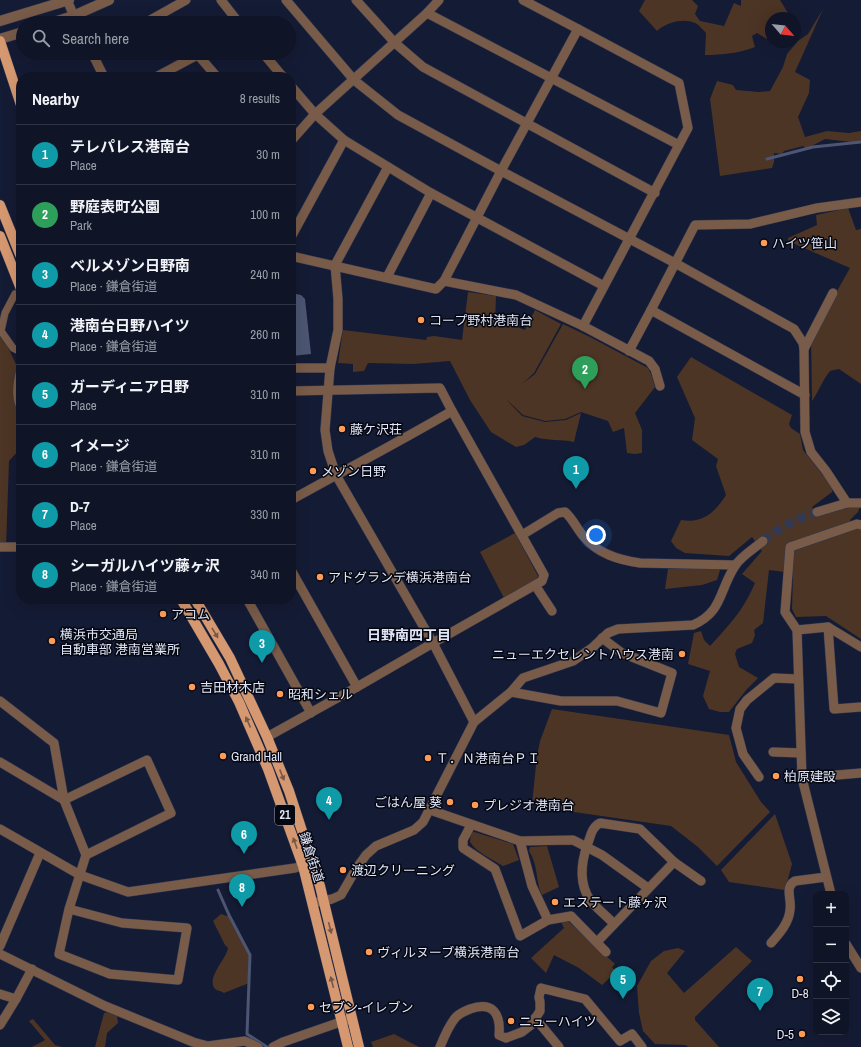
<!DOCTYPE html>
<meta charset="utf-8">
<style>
body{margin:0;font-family:"Archivo Narrow","Noto Sans JP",sans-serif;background:#181d2f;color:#f1f3f6}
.controls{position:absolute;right:12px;bottom:12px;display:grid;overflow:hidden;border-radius:8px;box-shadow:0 4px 16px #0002}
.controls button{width:36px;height:36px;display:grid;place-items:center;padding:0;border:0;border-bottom:1px solid #2f3344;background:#0f1427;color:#f1f3f6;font:20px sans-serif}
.compass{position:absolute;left:765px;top:12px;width:36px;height:36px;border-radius:50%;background:#0f1427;box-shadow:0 4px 16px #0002;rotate:118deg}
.you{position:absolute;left:596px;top:535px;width:14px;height:14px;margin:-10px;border:3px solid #fff;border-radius:50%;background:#1a73e8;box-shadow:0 0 0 6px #1a73e833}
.badge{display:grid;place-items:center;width:26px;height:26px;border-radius:50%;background:#fe9c57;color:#fff;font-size:13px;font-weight:700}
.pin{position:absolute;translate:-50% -33px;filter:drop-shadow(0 1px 2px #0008)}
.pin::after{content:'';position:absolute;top:21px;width:14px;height:12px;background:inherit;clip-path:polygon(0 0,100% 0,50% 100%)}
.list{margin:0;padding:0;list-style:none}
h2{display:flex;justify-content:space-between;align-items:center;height:52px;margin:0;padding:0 16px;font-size:17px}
h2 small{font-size:13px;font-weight:400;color:#9b9ea7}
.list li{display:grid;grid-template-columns:26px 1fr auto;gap:12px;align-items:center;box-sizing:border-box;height:60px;padding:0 16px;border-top:1px solid #2f3344}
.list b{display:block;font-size:15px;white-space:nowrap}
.list p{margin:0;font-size:13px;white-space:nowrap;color:#9b9ea7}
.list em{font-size:13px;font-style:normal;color:#9b9ea7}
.icon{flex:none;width:22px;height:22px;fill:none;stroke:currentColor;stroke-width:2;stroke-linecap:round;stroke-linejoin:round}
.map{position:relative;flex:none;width:861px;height:1047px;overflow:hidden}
.search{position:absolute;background:#0f1427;box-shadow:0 4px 16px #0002;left:16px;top:16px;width:280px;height:44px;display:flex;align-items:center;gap:10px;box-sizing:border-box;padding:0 14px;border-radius:22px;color:#9b9ea7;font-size:15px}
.panel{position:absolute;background:#0f1427;box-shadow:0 4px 16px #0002;left:16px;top:72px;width:280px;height:532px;border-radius:16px}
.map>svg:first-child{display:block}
.green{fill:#4d3525}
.water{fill:#4c5572}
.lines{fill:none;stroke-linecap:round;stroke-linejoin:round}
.stream{stroke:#4c5572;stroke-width:3}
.minor-tunnel{stroke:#333951;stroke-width:9;stroke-dasharray:9 4.5;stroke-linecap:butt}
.pedestrian-casing{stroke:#31374f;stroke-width:8}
.minor-casing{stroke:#31374f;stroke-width:10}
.tertiary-casing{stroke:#31374f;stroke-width:11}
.primary-casing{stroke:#31374f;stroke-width:11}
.pedestrian{stroke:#785b48;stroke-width:7}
.minor{stroke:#785b48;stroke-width:9}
.tertiary{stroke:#785b48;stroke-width:10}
.primary{stroke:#d69870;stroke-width:10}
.oneway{fill:#785745}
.poi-dot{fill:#fe9c57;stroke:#050711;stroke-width:1.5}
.labels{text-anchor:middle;stroke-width:3;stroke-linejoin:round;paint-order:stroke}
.shield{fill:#050711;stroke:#9ea3b3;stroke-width:1}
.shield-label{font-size:12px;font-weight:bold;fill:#e0e6f8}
.poi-label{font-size:13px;fill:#e0e6f8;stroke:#050711;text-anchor:start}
.street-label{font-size:13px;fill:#e0e6f8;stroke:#050711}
.neighbourhood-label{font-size:14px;font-weight:bold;fill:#e0e6f8;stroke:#050711}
</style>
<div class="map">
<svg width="861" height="1047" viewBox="0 0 861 1047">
<rect width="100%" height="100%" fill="#141b34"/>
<g class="green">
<path d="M645 0H692L698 6 695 14 700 21 724 26 734 3 741 6V0H780L791 18H771V35L767 39 757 33 752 36 755 47C740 53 722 55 705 55L706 33C703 30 700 26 697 24 685 17 666 22 657 31L639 11Z"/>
<polygon points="823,9 795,72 810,80 809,93 798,117 805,137 827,131 849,133 861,131 861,143 825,139 806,149 803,146 784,151 782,154 774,153 774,162 772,168 720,176 710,99 717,81 733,85 736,90 759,92 770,91 783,67 787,54 798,41 808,34"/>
<path d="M848 208 856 230 861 229V384L839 369 830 371C822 381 819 391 812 401L811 337 850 268 788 241V238L817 225 816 215Z"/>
<path d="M468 292 496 296 495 325 507 323 525 330 535 310 561 324 534 373 522 384 535 374 563 324 590 337 648 368 651 374 655 387 635 413 642 430V453L635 454 627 453 624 428 613 432 608 421 581 412 565 419 545 421 523 415 505 398 522 416 545 422 566 420 581 413 574 442C561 439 548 441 535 437L524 445 516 447 491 432 470 400 450 361 413 364 368 363 364 371 353 372V364L338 363 343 330 426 340 427 337 434 336 462 340Z"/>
<polygon points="0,336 7,345 20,373 21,448 9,461 6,547 0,547"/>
<path d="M691 357 792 415 789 424 791 428 800 434 803 450 833 488 832 492 812 507 819 516 847 508 860 507 858 512 850 520 853 528H861V639L826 616 796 617 792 609 793 573 769 570 763 623 754 630 755 635 752 643 737 649 735 654 739 667 758 678 747 689 729 712H720L709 709 703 696 710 671 688 664 694 633 701 631 704 640 710 646C730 624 743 611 755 583L742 574 762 551 752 537 729 556 685 553 676 548 671 541 681 520C703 524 715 512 726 495L716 466 718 459 692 440 695 418 677 377Z"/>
<polygon points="515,533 538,576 536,581 504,598 480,552"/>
<polygon points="717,568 720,570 717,580 702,585 665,589 668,569"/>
<polygon points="552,709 729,735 736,762 761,802 770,812 717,866 698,847 671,826 574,812 532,804 537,756 540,741"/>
<polygon points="775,814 792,864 785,890 729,882 721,870"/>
<path d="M471 831 513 844 519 860 503 866C492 859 477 853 470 842Z"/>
<path d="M547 846 559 887 542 895C535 880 539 867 529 851L530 847Z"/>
<path d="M221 914 227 916 229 915 250 955 249 983 224 993C221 991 218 991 215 989 206 977 226 960 228 948L225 945 213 921Z"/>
<polygon points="568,921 615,964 612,967 616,972 602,985 579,968 554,955 546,973 531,958 564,928 561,922"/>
<polygon points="736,947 752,961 695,1017 695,1020 719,1047 689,1047 685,1045 655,1044 643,1031 639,1013 637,986 651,961 664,951 678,948 685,951 667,973 684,993"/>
<polygon points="108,1012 117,1016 118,1023 107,1033 105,1047 95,1047 104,1013"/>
<polygon points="33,1019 55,1045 62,1047 32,1047 45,1040 29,1021"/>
<polygon points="394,1034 419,1047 373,1047 371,1042"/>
</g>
<polygon class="water" points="291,293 301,295 305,299 311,354 291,356"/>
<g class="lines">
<g class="stream">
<polyline points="767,159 813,147 861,142"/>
<polyline points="218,890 229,915 250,955 247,1034 267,1047"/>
</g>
<path class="minor-tunnel" d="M763 541C780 527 797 519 817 512"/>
<defs>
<polyline id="pedestrian" points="15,294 5,313 1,331 13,348 21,352"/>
<g id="minor">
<polyline points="67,0 77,23"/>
<polyline points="221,0 239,23"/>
<polyline points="286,0 354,80 398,115 501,171 444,281 436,289 291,256"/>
<polyline points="356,0 395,43 423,67 655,193"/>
<polyline points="523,0 578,29 501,171 675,263 794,329 803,343 804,349 805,432 811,452 826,471 847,503"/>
<polyline points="427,13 679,145"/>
<polyline points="145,23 186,0"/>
<polyline points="578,29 679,83 688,128 583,326"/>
<polyline points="92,53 104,77"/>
<polyline points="263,53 283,77"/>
<polyline points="198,55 217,77"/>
<polyline points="156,77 201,53"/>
<polyline points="291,86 315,114 344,140 291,237"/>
<polyline points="344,140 431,193 604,286"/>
<polyline points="291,141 315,114 427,13 439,0"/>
<polyline points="388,167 335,265 338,299 338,330 330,368 325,430 328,451 336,475 433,643 474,722"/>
<polyline points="387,277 431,193"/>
<polyline points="444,281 516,295 583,326 649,361 655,369 660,386"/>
<polyline points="651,310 805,395"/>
<polyline points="804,349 833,293"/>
<polyline points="629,351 651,310 695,225 750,224 817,208 861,202"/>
<polyline points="291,368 330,368"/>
<path d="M21 370C18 381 15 396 21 407"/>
<path d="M291 391 440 388 452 411C399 442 345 470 291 500"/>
<polyline points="817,512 847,503 861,503"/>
<path d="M522 535 558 513 565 512C573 519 577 529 584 537 598 554 619 560 640 563L735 565"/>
<polyline points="0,547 21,547"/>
<polyline points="291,570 357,687"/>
<polyline points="535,585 552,611"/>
<polyline points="247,599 311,713"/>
<polyline points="828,627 834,709 861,707"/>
<polyline points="797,630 828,627 861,647"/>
<polyline points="511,692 561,701 617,701 661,713 672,673 622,653 602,638"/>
<polyline points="0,701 54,743 64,800"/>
<polyline points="267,737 357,687 433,643 542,581 544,575 452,411"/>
<polyline points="773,752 801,753"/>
<polyline points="0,762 64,800"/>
<polyline points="759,777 743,754 736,728 740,709 747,700 774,678 798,679"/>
<polyline points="802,778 797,630 785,612 790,547 857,524 861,525"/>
<polyline points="430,810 520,841 573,840 602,855 648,888"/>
<polyline points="471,825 463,840 463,848 495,869 520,936 548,920 571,916 606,952"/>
<polyline points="0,829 80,875 128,892 295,868 309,864"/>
<polyline points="520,841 532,886 548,920"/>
<polyline points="831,894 802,778 861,773"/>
<path d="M312 903 332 899 341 895 356 869 366 855 376 846 414 830 423 822 474 722 511 692 523 678 573 661 592 648 608 633 618 629 693 625C723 612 719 590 735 566 740 557 755 548 763 541"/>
<polyline points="69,909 122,923 187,928 178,980 110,974 59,954 69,909 86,855 64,800 147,760 171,813 86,855"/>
<path d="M614 924C607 916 596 908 590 900 578 882 581 862 588 843 591 835 592 827 600 823L640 829 674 862 701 881"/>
<polyline points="597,942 674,862"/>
<path d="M771 943C779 934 789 923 790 910 792 899 784 887 795 881L826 877"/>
<polyline points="846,944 861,968"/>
<polyline points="0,946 40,853"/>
<polyline points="0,954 105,1006 193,1042 208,1046 245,1041 258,1047"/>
<polyline points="0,994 16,999"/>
<polyline points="535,1018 559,1047"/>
<polyline points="0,1025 16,999 32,969"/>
<polyline points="273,1047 283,1042 352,1018"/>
<path d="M440 1047C444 1037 449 1025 456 1017 460 1013 465 1011 470 1009 493 1001 501 1014 499 1035L506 1038 522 1032 531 1025 540 1011V1002L539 997 541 988 585 999 620 1041 632 1034 642 1047"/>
</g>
<g id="tertiary">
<polyline points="0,21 69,0"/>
<polyline points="51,23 73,16 109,0"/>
<polyline points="0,39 23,32"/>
</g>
<g id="primary">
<polyline points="0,41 21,105"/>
<polyline points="0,205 21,257"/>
<polyline points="0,236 21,289"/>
<polyline points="181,599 219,664 239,702 268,769 303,866 348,1047"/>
<polyline points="195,599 230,658 267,737 289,791 320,886 359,1047"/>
</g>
</defs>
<use href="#pedestrian" class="pedestrian-casing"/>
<use href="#minor" class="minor-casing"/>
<use href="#tertiary" class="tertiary-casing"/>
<use href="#primary" class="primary-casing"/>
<use href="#pedestrian" class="pedestrian"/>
<use href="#minor" class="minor"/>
<use href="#tertiary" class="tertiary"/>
<use href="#primary" class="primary"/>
</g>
<defs><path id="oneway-solid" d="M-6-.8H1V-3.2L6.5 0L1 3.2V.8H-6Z"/></defs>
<g class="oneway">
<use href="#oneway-solid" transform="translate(215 633) rotate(59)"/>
<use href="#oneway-solid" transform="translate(248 722) rotate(-114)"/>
<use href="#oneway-solid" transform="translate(282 775) rotate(68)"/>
<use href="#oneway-solid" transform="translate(295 843) rotate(-110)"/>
<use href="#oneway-solid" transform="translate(330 928) rotate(76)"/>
<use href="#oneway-solid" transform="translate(332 982) rotate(-104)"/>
</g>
<g class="poi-dot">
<circle cx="764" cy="243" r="4"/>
<circle cx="421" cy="320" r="4"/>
<circle cx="342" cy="429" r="4"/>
<circle cx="313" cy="471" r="4"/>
<circle cx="320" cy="577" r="4"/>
<circle cx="163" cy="614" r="4"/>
<circle cx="52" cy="641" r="4"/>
<circle cx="682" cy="654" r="4"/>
<circle cx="192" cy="687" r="4"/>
<circle cx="280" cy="694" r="4"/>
<circle cx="223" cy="756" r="4"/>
<circle cx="428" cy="758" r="4"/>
<circle cx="776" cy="776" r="4"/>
<circle cx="450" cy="802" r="4"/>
<circle cx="475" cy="805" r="4"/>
<circle cx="343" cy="870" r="4"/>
<circle cx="555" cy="902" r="4"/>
<circle cx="369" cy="952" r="4"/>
<circle cx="800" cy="979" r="4"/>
<circle cx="311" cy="1007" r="4"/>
<circle cx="511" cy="1021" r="4"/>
<circle cx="802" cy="1034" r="4"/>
</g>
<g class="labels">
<rect class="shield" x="275" y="805" width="20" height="20" rx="3"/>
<g class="shield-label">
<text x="285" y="819">21</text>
</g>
<g class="poi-label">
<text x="772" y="248">ハイツ笹山</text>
<text x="429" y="325">コープ野村港南台</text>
<text x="350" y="434">藤ケ沢荘</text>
<text x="321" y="476">メゾン日野</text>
<text x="328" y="582">アドグランデ横浜港南台</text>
<text x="171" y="619">アコム</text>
<text x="60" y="639">横浜市交通局<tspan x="60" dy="15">自動車部 港南営業所</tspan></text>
<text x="674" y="659" text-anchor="end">ニューエクセレントハウス港南</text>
<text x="200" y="692">吉田材木店</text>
<text x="288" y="699">昭和シェル</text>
<text x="231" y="761">Grand Hall</text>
<text x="436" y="763">Ｔ．Ｎ港南台ＰＩ</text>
<text x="784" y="781">柏原建設</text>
<text x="442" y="807" text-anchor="end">ごはん屋 葵</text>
<text x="483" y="810">プレジオ港南台</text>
<text x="351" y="875">渡辺クリーニング</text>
<text x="563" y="907">エステート藤ヶ沢</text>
<text x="377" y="957">ヴィルヌーブ横浜港南台</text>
<text x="800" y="998" text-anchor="middle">D-8</text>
<text x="319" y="1012">セブン-イレブン</text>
<text x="519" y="1026">ニューハイツ</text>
<text x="794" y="1039" text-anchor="end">D-5</text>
</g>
<g class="street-label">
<text transform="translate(312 857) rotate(72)" y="5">鎌倉街道</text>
</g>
<g class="neighbourhood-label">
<text x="409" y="640">日野南四丁目</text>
</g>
</g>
</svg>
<div class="controls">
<button>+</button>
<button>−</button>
<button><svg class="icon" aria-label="locate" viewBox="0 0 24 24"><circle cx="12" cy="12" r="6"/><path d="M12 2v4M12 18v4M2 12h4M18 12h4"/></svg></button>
<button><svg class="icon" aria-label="layers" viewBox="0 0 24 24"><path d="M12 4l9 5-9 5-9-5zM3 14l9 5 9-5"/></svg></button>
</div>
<svg class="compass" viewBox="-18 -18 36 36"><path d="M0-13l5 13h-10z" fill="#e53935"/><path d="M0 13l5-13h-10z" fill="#9b9ea7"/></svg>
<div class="you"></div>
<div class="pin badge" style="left:576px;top:489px;background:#0f9aa8">1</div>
<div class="pin badge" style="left:585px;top:389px;background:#2e9e5b">2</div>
<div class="pin badge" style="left:262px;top:663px;background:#0f9aa8">3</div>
<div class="pin badge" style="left:329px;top:820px;background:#0f9aa8">4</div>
<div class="pin badge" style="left:623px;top:999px;background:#0f9aa8">5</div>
<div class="pin badge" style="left:244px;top:854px;background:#0f9aa8">6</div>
<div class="pin badge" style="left:760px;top:1011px;background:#0f9aa8">7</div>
<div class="pin badge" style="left:242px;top:907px;background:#0f9aa8">8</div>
<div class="search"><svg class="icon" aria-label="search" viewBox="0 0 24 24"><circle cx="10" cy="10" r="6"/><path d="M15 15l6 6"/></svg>Search here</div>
<section class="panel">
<h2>Nearby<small>8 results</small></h2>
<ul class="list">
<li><span class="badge" style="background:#0f9aa8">1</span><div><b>テレパレス港南台</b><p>Place</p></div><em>30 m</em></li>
<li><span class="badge" style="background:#2e9e5b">2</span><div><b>野庭表町公園</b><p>Park</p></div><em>100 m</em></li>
<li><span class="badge" style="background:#0f9aa8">3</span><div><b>ベルメゾン日野南</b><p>Place · 鎌倉街道</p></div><em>240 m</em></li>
<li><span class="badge" style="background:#0f9aa8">4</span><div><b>港南台日野ハイツ</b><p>Place · 鎌倉街道</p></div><em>260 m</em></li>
<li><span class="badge" style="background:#0f9aa8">5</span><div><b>ガーディニア日野</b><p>Place</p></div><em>310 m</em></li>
<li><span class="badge" style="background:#0f9aa8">6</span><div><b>イメージ</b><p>Place · 鎌倉街道</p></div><em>310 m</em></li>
<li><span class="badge" style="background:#0f9aa8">7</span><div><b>D-7</b><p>Place</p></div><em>330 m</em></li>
<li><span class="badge" style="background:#0f9aa8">8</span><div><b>シーガルハイツ藤ヶ沢</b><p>Place · 鎌倉街道</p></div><em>340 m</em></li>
</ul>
</section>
</div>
